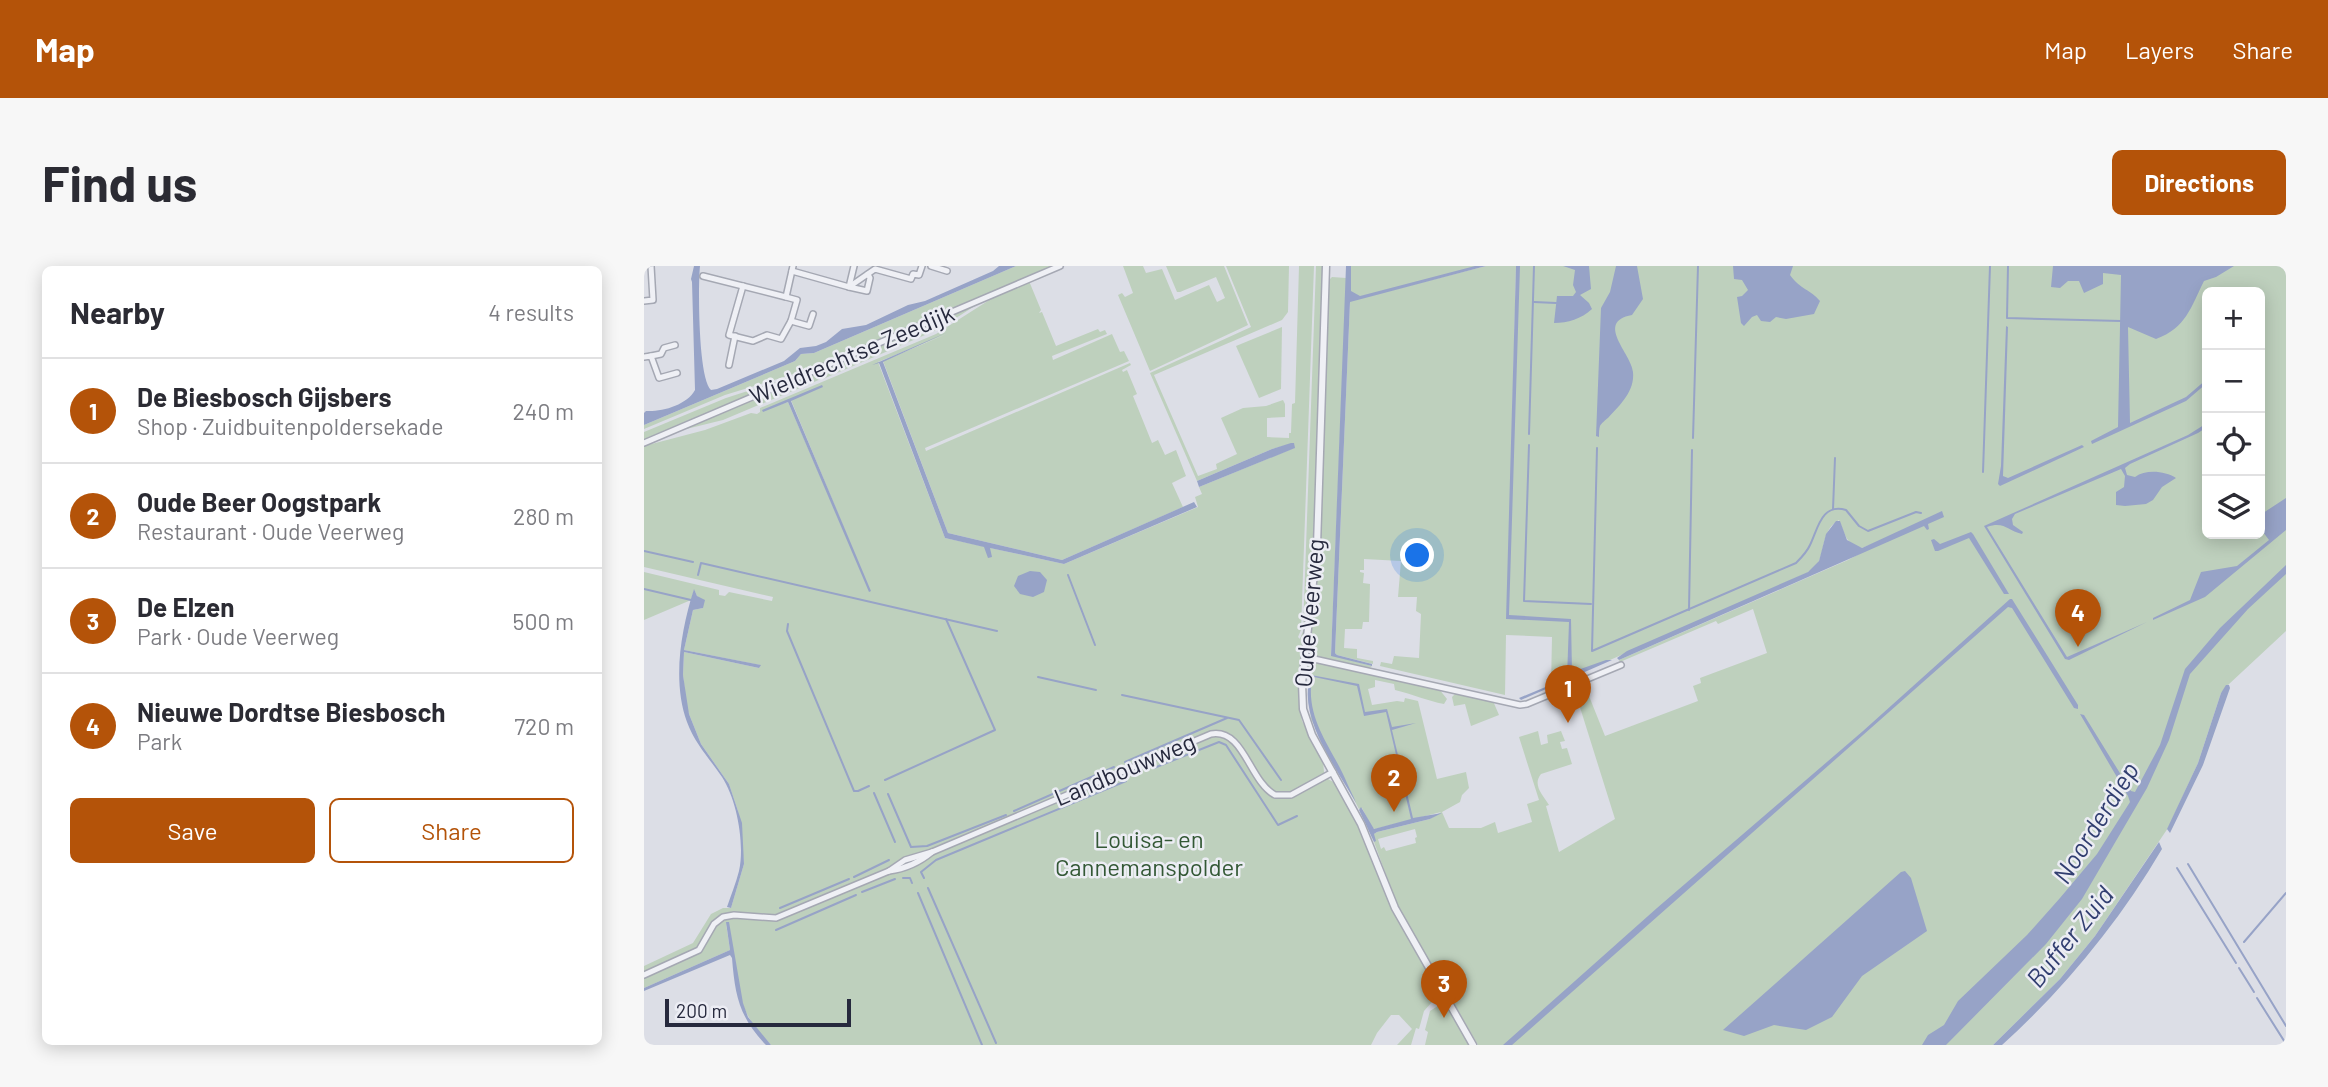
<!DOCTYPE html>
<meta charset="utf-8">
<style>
body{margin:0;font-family:Barlow,sans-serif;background:#f7f7f7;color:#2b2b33}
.controls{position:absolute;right:21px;top:21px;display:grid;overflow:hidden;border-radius:10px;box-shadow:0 4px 18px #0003}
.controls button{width:63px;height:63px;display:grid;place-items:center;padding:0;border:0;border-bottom:2px solid #e1e1e2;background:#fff;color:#2b2b33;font:35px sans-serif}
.scale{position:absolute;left:21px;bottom:18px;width:186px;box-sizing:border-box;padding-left:7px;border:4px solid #26293d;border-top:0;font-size:19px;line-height:24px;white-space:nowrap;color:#26293d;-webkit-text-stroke:5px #ecedf4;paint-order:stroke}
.you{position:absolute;left:774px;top:290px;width:24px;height:24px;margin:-18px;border:5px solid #fff;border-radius:50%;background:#1a73e8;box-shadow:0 0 0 10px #1a73e833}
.badge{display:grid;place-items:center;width:46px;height:46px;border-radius:50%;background:#b45309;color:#fff;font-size:23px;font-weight:700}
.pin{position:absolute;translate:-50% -58px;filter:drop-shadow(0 2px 4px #0008)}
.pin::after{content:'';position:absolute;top:37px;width:24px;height:21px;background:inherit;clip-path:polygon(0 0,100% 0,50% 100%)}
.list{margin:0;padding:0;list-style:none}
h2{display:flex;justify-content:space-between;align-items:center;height:91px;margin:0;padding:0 28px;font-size:30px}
h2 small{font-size:23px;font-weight:400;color:#7c7c81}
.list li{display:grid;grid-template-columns:46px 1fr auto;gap:21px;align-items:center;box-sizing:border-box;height:105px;padding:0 28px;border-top:2px solid #e1e1e2}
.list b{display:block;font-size:26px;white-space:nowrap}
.list p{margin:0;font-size:23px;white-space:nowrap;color:#7c7c81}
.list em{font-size:23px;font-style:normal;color:#7c7c81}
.actions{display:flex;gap:14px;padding:21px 28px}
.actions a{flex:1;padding:16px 0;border:2px solid #b45309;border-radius:10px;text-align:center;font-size:24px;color:#b45309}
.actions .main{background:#b45309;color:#fff}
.icon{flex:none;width:38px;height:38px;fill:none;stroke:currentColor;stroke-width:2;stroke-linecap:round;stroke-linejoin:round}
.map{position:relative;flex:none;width:1642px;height:779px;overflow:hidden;border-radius:10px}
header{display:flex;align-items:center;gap:42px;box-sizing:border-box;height:98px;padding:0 35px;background:#b45309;color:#fff}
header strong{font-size:33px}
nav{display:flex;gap:38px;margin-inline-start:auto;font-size:24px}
.intro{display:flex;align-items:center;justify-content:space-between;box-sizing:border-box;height:168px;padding:0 42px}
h1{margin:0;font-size:49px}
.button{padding:18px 32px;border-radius:10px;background:#b45309;color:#fff;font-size:24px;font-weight:700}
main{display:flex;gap:42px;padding:0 42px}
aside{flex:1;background:#fff;border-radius:10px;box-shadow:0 4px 18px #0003}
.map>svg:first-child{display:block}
.green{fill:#bed0bd;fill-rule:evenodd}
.water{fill:#97a3c7}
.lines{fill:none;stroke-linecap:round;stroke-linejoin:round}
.stream{stroke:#97a3c7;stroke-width:2}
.minor-casing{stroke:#a5a8b3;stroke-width:8}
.tertiary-casing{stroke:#a5a8b3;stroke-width:9}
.minor{stroke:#eff0f5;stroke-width:5}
.tertiary{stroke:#eff0f5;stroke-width:6}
.labels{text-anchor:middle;stroke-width:5;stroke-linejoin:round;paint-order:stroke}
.street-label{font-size:24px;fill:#26293d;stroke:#ecedf4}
.park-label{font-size:24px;fill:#335835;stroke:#ecedf4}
.water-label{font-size:26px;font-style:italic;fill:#313e70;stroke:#ecedf4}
</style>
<header>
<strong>Map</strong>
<nav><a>Map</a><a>Layers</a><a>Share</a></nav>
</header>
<div class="intro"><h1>Find us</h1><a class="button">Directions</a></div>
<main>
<aside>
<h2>Nearby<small>4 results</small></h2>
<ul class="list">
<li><span class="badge">1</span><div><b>De Biesbosch Gijsbers</b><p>Shop · Zuidbuitenpoldersekade</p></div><em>240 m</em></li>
<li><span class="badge">2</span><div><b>Oude Beer Oogstpark</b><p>Restaurant · Oude Veerweg</p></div><em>280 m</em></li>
<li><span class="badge">3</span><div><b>De Elzen</b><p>Park · Oude Veerweg</p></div><em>500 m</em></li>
<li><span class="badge">4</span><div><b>Nieuwe Dordtse Biesbosch</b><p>Park</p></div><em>720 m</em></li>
</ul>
<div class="actions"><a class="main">Save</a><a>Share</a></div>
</aside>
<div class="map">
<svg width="1642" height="779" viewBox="0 0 1642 779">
<rect width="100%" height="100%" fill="#dcdee6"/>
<g class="green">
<polygon points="372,0 410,0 179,99 81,129 0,163 0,159 151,95 157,88 170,87"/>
<polygon points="479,0 499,0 502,7 518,3 531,34 565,19 573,36 581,32 572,11 536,26 533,26 522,0 580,0 604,59 506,105 474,29 478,27 481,31 489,27"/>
<path d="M582 0H645L644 46 638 54 510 109 554 210 573 203 572 198 593 188 577 152 599 142 622 140 639 134 641 138V151L623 152V171L645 172V167H647L648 138 651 137 655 0H670L657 364 654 371 656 373 659 365 672 0H679L669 282 654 428 658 455 679 494 680 506 684 513 691 517 717 564 749 645 796 727 780 745 775 763 772 762 767 779H753L768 763 755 749H747L733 767 727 779H127C118 769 109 760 103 748 91 723 91 686 82 657L86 684 0 722V711L56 686 72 660 85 652V647C61 653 67 671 52 683 38 693 16 699 0 706V700L49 677 67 648 79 642H87L100 598 94 545 85 518 57 478 43 443 39 409 40 386 115 402 116 399 40 384 49 344 59 342 50 324 47 334 0 354V306L75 324V329L81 330 85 326 128 335 129 331 0 301V180L61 164 107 147 113 148 116 146V142L292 68 350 31 385 15 397 44 395 47 398 46 412 80 454 63 456 66 461 64 463 68 408 90 409 94 468 68 476 86 480 85 485 95 281 182 282 185 486 97 487 99 478 104 479 106 483 104 493 128 489 130 508 177 514 174 521 189 532 184 542 210 528 217 539 241 418 294 304 267 239 95 305 67 234 96 301 272 420 298 554 241 551 231 558 228 555 221 650 182V177L628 183 553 215 506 107 607 61ZM178 120 147 134 226 325 144 136 118 145Z"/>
<polygon points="707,0 835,0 707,33"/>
<path d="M842 0H872L867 206 874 0H1642V365L1584 419 1577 427 1554 497 1524 562 1451 670 1416 713 1349 779H834L753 639 730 576V568L733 566 786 553 797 546 731 563 728 562 718 542 715 543 667 453 664 427 667 410 661 408 664 400 674 396 795 423 803 433 800 438C783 435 769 428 751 424L750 418 731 414V421L724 423 728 439 753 435 760 436 761 432 774 435 793 513 822 506 825 522 818 529 816 536 798 546 805 562H837L851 556 854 567 888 556 883 538 895 534 875 471 894 465 897 479 904 477 903 469 917 465 921 475 916 476 918 483 923 482 928 498 897 508C888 519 899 529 905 539L902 540 915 586 971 553 934 435 945 430 961 470 1054 435 1049 420 1057 417 1056 412 1123 387 1109 343 1074 358 1072 355 976 396 975 394 1204 294 1248 270 1218 282C1202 279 1201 268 1195 254 1179 263 1181 280 1175 295 1173 300 1168 303 1163 307L907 420 908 371 862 369 861 429 736 400 737 396 748 398 750 390 775 392 777 348 772 345 773 331H754L757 295 720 293V304H716V306L720 307 719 317 726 318 725 356H719L718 363H701L700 382 713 383V392L729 395V398L693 389 691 387 706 35ZM1563 26H1616V268H1563ZM771 563 773 571 771 572 772 577 742 585 740 581 737 583 734 573Z"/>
<polygon points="688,11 702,12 702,27 687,389 728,400 724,403 671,391 666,381 665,374 675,289 678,230 685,14"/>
<polygon points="340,34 295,63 179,113 176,104"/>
<polygon points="638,61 637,123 615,132 592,80"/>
<polygon points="174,105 177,113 79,154 30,166"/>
<polygon points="160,107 0,174 0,166 82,132"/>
<polygon points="812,427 849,435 855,449 827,460 821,438 810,440 808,431"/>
<polygon points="800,736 802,738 825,779 781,779 784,766 781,764 786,745"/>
</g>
<g class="water">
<path d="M50 0H56C54 20 54 112 67 124L73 123 140 95 156 82 172 80 182 76 198 63 222 59 264 39 281 35 349 5 355 0H372L170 87 157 88 151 95 0 159V147L2 145C18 146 43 139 51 124L48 16 47 13Z"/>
<polygon points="702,0 707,0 707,25 716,30 831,0 842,0 706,36 691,387 693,389 728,398 728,400 687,390"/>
<polygon points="872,0 876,0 865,349 927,353 928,406 962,394 968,394 877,434 875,432 923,412 925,356 862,353"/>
<path d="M919 0H945L947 23 936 29 945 37 948 43C937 53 924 57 910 57L913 30H929L932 26 929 19 931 4Z"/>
<path d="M972 0H993L999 33 988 49C950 56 988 88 989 106 991 125 976 139 964 152 962 153 957 158 956 160 955 163 955 167 955 171L952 170 957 42 966 26Z"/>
<path d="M1089 0H1149L1146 9C1157 24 1166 23 1176 35L1170 48 1142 53 1132 51 1126 56 1117 55 1113 49 1108 51 1100 60 1097 57 1093 31 1098 30 1104 24 1098 14 1090 13Z"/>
<path d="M1409 0H1590L1572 11 1560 15C1547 41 1542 62 1512 73L1484 61 1486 157 1542 131 1563 113V117L1542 135 1448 178 1447 175 1474 161 1477 9 1459 7V18L1440 27 1435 15H1424L1416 22 1407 21Z"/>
<polygon points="1362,60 1364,61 1359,210 1364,212 1438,179 1440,181 1356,220 1354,218 1357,200"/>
<polygon points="304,66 239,96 304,267 418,294 550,236 553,241 420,298 346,282 348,291 344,292 340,281 301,272 235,97 228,99"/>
<polygon points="178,119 179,121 147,135 227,325 225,326 144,136 119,146 118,144"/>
<path d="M1563 157V161L1554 167 1486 198 1481 202 1483 209 1491 211C1502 203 1521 205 1532 212L1518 221 1509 234 1502 238 1481 240 1472 239V226L1480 221 1481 210 1477 203 1371 248 1368 253 1369 259 1379 266 1378 268C1363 265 1361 255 1343 261L1423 391 1503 356 1425 394 1421 393 1340 260 1544 169Z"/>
<polygon points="647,177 650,177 651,182 555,221 553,215 628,183"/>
<polygon points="1642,232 1642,264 1561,331 1509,354 1509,352 1546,334 1557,306 1593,300 1625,274 1619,266 1616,265 1616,249"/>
<polygon points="1298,245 1300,251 1284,258 1285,263 1283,264 1280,260 975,394 973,392 983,385 1164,306 1175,295 1182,268 1192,255 1196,255 1203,274 1218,282"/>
<polygon points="1327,266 1329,268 1365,328 1360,328 1325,272 1294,285 1291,285 1287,274 1290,273 1296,278"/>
<polygon points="1642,299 1642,308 1604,343 1546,408 1525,474 1503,522 1438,633 1402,678 1302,779 1278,779 1284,769 1300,759 1314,735 1383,669 1416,632 1453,588 1486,536 1484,530 1436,448 1440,449 1487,525 1491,526 1516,479 1541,403 1576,362"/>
<polygon points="386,305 396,306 403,314 400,326 389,331 376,328 370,320 374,310"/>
<path d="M50 323 53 330 61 334 59 342 49 344 40 384 117 399 115 402 40 386 39 409 45 448 57 478 85 518 98 557 100 598 87 642 83 641C87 629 92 617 95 605 101 578 93 534 78 511 66 493 51 478 43 456 28 415 37 364 50 323Z"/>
<polygon points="1366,333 1368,333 1434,439 1434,443 1430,442 1368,342 1364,341 868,779 859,779 1013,642 1219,465"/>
<path d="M667 409 715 418 721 446 743 443 748 461 772 457 748 464 769 552 798 547 786 553 733 566 730 568 732 575 730 576 715 544 717 541 730 563 767 553 742 446 720 450 713 420 670 411 668 412C661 454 688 481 703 517 706 524 710 531 712 537 692 501 652 450 667 409Z"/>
<polygon points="1582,419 1585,419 1586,422 1559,499 1526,567 1523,563 1554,497 1577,427"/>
<path d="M1515 576 1518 583C1475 656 1421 722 1358 779H1349L1416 713 1451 670Z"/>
<polygon points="1261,605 1267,612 1283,665 1218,710 1188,751 1162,764 1130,759 1100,770 1079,764 1257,606"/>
<path d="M82 656H85L99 737 104 751 127 779H122C95 751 91 729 88 692L86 689 0 725V722L86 684Z"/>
</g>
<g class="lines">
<g class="stream">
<polyline points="1364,0 1363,52 1477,55"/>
<polyline points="890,36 912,37"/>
<polyline points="885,168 890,0"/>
<polyline points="1049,172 1054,0"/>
<polyline points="885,179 880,335 947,338"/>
<path d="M953 182 948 385 1152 297C1157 292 1163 286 1166 279 1174 263 1177 237 1202 244L1215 260 1224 265 1272 246 1277 247"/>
<polyline points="1339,206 1346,0"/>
<polyline points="1189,243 1191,192"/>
<polyline points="0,285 49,296"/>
<polyline points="54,309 57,297 353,365"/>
<polyline points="424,309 451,379"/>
<polyline points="0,323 47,334"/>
<polyline points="1045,344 1048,184"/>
<polyline points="144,358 143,365 210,525 214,525 225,520"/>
<polyline points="394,411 452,424"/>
<polyline points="478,429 595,454 637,514"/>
<polyline points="481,496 583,452"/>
<polyline points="510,502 575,476 582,479 634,559 653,550"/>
<polyline points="241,514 351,464 302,353"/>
<polyline points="230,527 251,576"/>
<polyline points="244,528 267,581 283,580 362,549"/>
<polyline points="370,545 470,501"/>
<polyline points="1544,598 1642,760"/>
<polyline points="1533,602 1592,697"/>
<polyline points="210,611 245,594"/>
<polyline points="259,612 266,612 268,617"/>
<polyline points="280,612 277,606 292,594 482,515"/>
<polyline points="284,622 352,777"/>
<polyline points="218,626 251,613"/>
<polyline points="274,627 338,779"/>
<polyline points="136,642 205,613"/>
<polyline points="132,664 212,629"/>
<polyline points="1600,676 1642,627"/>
<polyline points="1595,702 1610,726"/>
<polyline points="1613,732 1642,778"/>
</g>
<defs>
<g id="minor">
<polyline points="210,0 205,21 223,25 226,12 224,8"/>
<polyline points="287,0 303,5"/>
<polyline points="148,5 205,21 231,3 267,13 269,8 275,9 278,0"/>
<polyline points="59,10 142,31 149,0"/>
<polyline points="99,20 85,69 109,75 123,69 137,73 147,55 153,34 142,31"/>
<polyline points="0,35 9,34 7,0"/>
<polyline points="147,55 165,60 169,48"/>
<polyline points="7,90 17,88 20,82 31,79"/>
<polyline points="0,91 7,90 15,112 33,107"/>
<polyline points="85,99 91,70"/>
<polyline points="0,177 416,0"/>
<polyline points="661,391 876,439 883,438 977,399"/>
<path d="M245 605 261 594 288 586 567 468C600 462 605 515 631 529H647L689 506"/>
<path d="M0 709 55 684 70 658 79 651 90 649 132 652 245 605C261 603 276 596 288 586"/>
</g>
<polyline id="tertiary" points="682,0 673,280 658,417 659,443 668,469 717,558 751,642 829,779"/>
</defs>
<use href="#minor" class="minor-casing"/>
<use href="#tertiary" class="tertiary-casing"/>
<use href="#minor" class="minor"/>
<use href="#tertiary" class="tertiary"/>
</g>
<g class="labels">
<g class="street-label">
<text transform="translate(208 89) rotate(-23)" y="8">Wieldrechtse Zeedijk</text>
<text transform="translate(666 347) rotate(-85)" y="8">Oude Veerweg</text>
<text transform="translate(481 504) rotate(-23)" y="8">Landbouwweg</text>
</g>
<g class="park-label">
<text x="505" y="582">Louisa- en<tspan x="505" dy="28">Cannemanspolder</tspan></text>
</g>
<g class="water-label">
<text transform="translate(1452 557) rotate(-58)" y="9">Noorderdiep</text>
<text transform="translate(1426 671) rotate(-51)" y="9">Buffer Zuid</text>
</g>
</g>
</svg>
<div class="controls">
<button>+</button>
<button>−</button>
<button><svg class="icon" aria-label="locate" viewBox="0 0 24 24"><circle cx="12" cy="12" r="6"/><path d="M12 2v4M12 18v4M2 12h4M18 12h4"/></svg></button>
<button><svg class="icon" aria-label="layers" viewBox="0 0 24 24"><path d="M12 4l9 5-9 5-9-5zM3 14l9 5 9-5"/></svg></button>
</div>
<div class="scale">200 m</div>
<div class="you"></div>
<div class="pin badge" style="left:924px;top:457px">1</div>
<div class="pin badge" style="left:750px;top:546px">2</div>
<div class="pin badge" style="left:800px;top:752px">3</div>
<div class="pin badge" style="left:1434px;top:381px">4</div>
</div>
</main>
